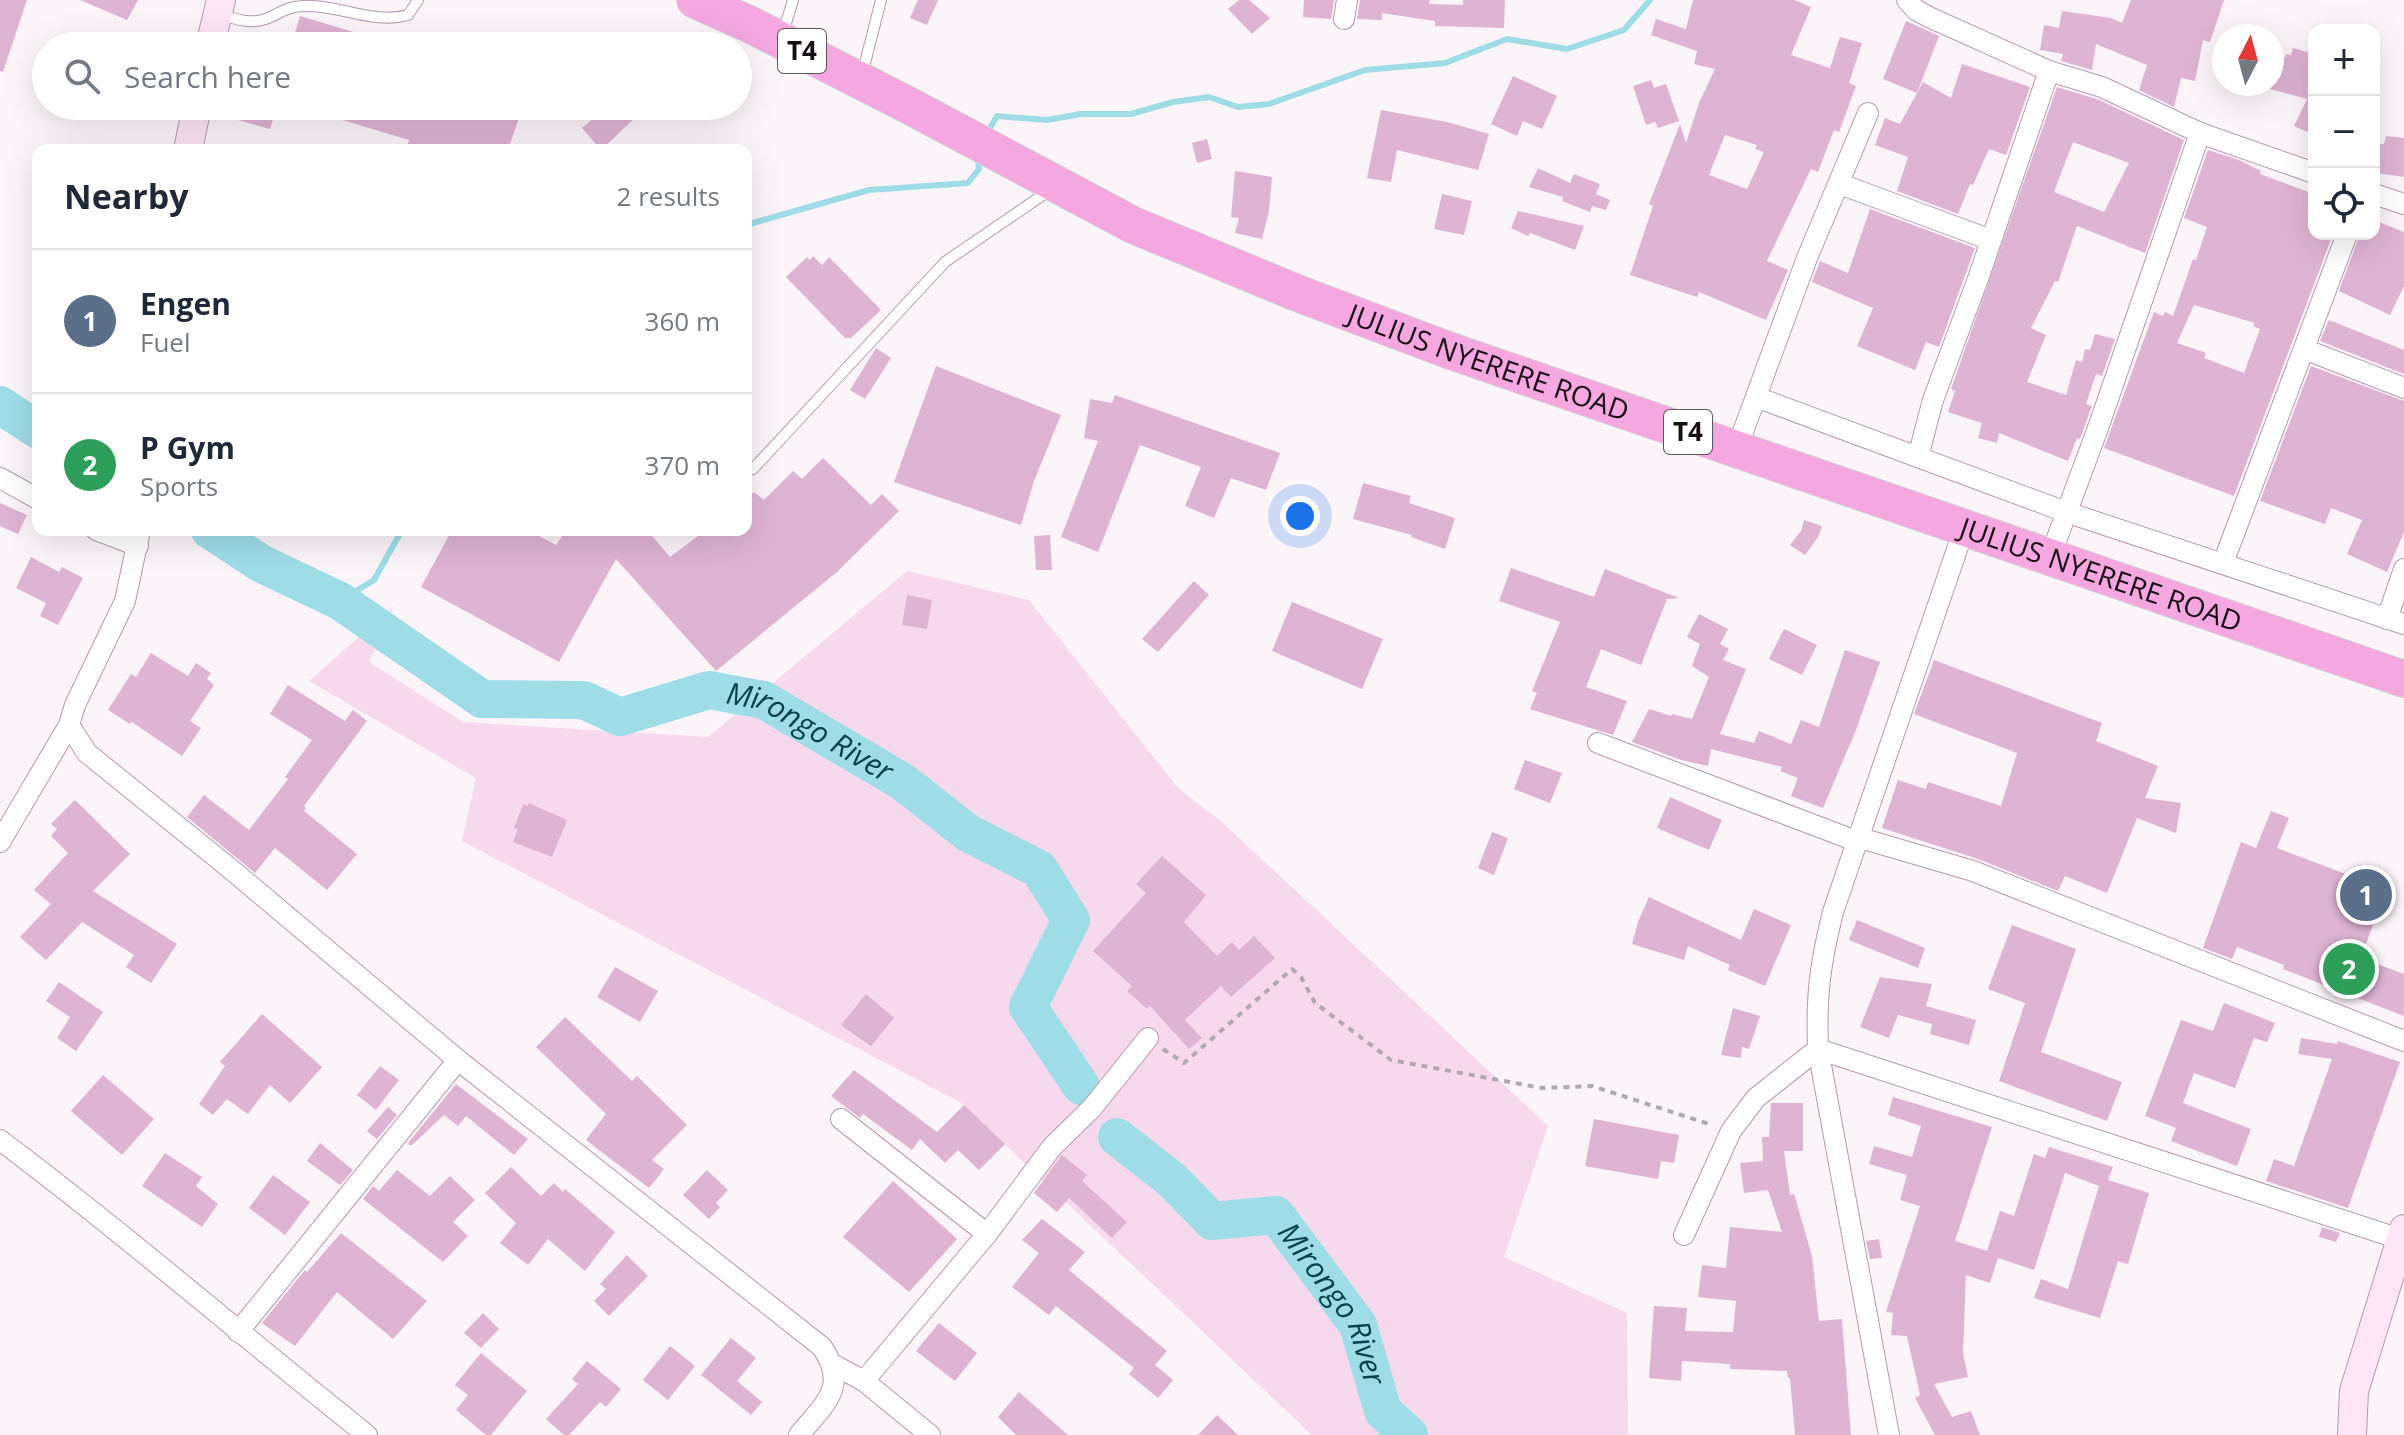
<!DOCTYPE html>
<meta charset="utf-8">
<style>
body{margin:0;font-family:"Open Sans",sans-serif;background:#f6f6f7;color:#1f2937}
.controls{position:absolute;right:24px;top:24px;display:grid;overflow:hidden;border-radius:16px;box-shadow:0 8px 32px #0002}
.controls button{width:72px;height:72px;display:grid;place-items:center;padding:0;border:0;border-bottom:2px solid #e0e1e3;background:#fff;color:#1f2937;font:40px sans-serif}
.compass{position:absolute;left:2212px;top:24px;width:72px;height:72px;border-radius:50%;background:#fff;box-shadow:0 8px 32px #0002;rotate:6deg}
.you{position:absolute;left:1300px;top:516px;width:28px;height:28px;margin:-20px;border:6px solid #fff;border-radius:50%;background:#1a73e8;box-shadow:0 0 0 12px #1a73e833}
.badge{display:grid;place-items:center;width:52px;height:52px;border-radius:50%;background:#ea580c;color:#fff;font-size:26px;font-weight:700}
.pin{position:absolute;translate:-50% -50%;border:4px solid #fff;box-shadow:0 2px 8px #0006}
.list{margin:0;padding:0;list-style:none}
h2{display:flex;justify-content:space-between;align-items:center;height:104px;margin:0;padding:0 32px;font-size:34px}
h2 small{font-size:26px;font-weight:400;color:#747a83}
.list li{display:grid;grid-template-columns:52px 1fr auto;gap:24px;align-items:center;box-sizing:border-box;height:144px;padding:0 32px;border-top:2px solid #e0e1e3}
.list b{display:block;font-size:30px;white-space:nowrap}
.list p{margin:0;font-size:26px;white-space:nowrap;color:#747a83}
.list em{font-size:26px;font-style:normal;color:#747a83}
.icon{flex:none;width:44px;height:44px;fill:none;stroke:currentColor;stroke-width:2;stroke-linecap:round;stroke-linejoin:round}
.map{position:relative;flex:none;width:2404px;height:1435px;overflow:hidden}
.search{position:absolute;background:#fff;box-shadow:0 8px 32px #0002;left:32px;top:32px;width:720px;height:88px;display:flex;align-items:center;gap:20px;box-sizing:border-box;padding:0 28px;border-radius:44px;color:#747a83;font-size:30px}
.panel{position:absolute;background:#fff;box-shadow:0 8px 32px #0002;left:32px;top:144px;width:720px;height:392px;border-radius:16px}
.map>svg:first-child{display:block}
.green{fill:#f7d9ed}
.lines{fill:none;stroke-linecap:round;stroke-linejoin:round}
.stream{stroke:#9edde6;stroke-width:6}
.river{stroke:#9edde6;stroke-width:38}
.building{fill:#dfb3d2;fill-rule:evenodd}
.lane-casing{stroke:#b899ae;stroke-width:12}
.street-casing{stroke:#b899ae;stroke-width:22}
.secondary-casing{stroke:#b899ae;stroke-width:30}
.highway-casing{stroke:#d5d4d5;stroke-width:38}
.path{stroke:#b1a9ae;stroke-width:4;stroke-dasharray:6 6;stroke-linecap:butt}
.lane{stroke:#fff;stroke-width:10}
.street{stroke:#fff;stroke-width:20}
.secondary{stroke:#fce5f5;stroke-width:28}
.highway{stroke:#f4a8df;stroke-width:36}
.labels{text-anchor:middle;stroke-width:6;stroke-linejoin:round;paint-order:stroke}
.shield{fill:#fff;stroke:#5d565b;stroke-width:2}
.shield-label{font-size:26px;font-weight:bold;fill:#180e15}
.street-label{font-size:28px;fill:#180e15;stroke:#fff}
.water-label{font-size:30px;font-style:italic;fill:#044047;stroke:#fff}
</style>
<div class="map">
<svg width="2404" height="1435" viewBox="0 0 2404 1435">
<rect width="100%" height="100%" fill="#fbf4f9"/>
<polygon class="green" points="907,571 1029,600 1178,788 1223,823 1548,1126 1504,1257 1627,1313 1628,1435 1312,1435 960,1102 462,841 476,778 309,681 394,606 369,662 463,722 708,737"/>
<g class="lines">
<g class="stream">
<polyline points="987,133 997,116 1047,120 1081,114 1131,114 1173,102 1209,97 1238,107 1269,104 1365,70 1445,63 1507,39 1567,49 1624,30 1650,0"/>
<polyline points="746,225 869,190 968,183 979,169 978,157"/>
<polyline points="340,601 374,580 402,530"/>
</g>
<g class="river">
<polyline points="0,405 38,430"/>
<path id="s1" d="M210 530 262 564 340 601 482 699 584 700 620 717 709 690 764 700 903 782 968 833 1039 869 1071 920 1028 1007 1081 1086"/>
<path id="s2" d="M1117 1137 1172 1180 1212 1221 1276 1215 1358 1325 1383 1411 1409 1435"/>
</g>
</g>
<g class="building">
<polygon points="0,0 27,0 3,72 0,71"/>
<polygon points="80,0 138,0 127,20"/>
<polygon points="918,0 938,0 927,25 910,18"/>
<polygon points="1239,0 1249,0 1270,18 1252,34 1228,9"/>
<polygon points="1304,0 1334,0 1331,19 1303,17"/>
<polygon points="1360,0 1430,0 1429,4 1463,5 1463,0 1505,0 1504,28 1435,26 1435,21 1382,13 1382,20 1357,19"/>
<path d="M1693 0H1794L1811 7 1791 55 1830 68 1840 37 1862 43 1849 83 1856 86 1839 132 1834 130 1818 172 1811 169 1767 261 1788 270 1766 320 1699 292 1697 297 1630 275 1653 206 1649 204 1680 124 1686 143 1699 103 1715 69 1694 64 1697 51 1651 35 1656 19 1686 29ZM1725 135 1757 145 1755 149 1764 152 1747 189 1709 175Z"/>
<polygon points="2131,0 2224,0 2210,42 2203,40 2195,81 2181,78 2174,107 2139,90 2147,65 2096,44 2092,70 2061,61 2063,54 2040,50 2044,25 2059,28 2062,11 2111,18 2122,23"/>
<polygon points="300,16 387,42 386,46 291,46"/>
<polygon points="1906,21 1939,36 1917,93 1883,79"/>
<polygon points="2293,48 2314,54 2314,135 2294,126 2307,99 2270,89 2277,56 2285,58 2286,54 2291,55"/>
<polygon points="1962,64 2030,87 2006,155 1989,149 1973,185 1970,184 1958,214 1897,191 1908,157 1875,145 1885,118 1900,124 1923,82 1951,98"/>
<polygon points="1513,76 1557,96 1542,129 1523,121 1517,136 1491,124"/>
<polygon points="1651,80 1654,88 1666,84 1679,121 1658,128 1655,122 1646,125 1633,86"/>
<path d="M2057 87 2097 99 2184 140 2145 253 2077 226 2058 282 2055 281 2031 328 2046 335 2027 382 2066 395 2076 360 2082 362 2085 349 2090 350 2095 334 2115 339 2102 376 2096 374 2086 404 2092 406 2080 439 2077 438 2068 461 1999 433 1997 443 1978 438 1982 423 1948 412 1955 391 1951 389ZM2073 142 2129 163 2104 212 2054 192Z"/>
<polygon points="214,106 277,106 270,129 213,113"/>
<polygon points="310,106 360,106 359,109 398,120 401,106 523,106 508,150 406,150 409,140 309,110"/>
<polygon points="608,106 628,106 637,116 601,150 582,128"/>
<polygon points="1381,110 1447,122 1489,134 1478,170 1397,150 1391,182 1367,178"/>
<polygon points="2386,136 2404,138 2404,177 2377,173 2380,144 2384,144"/>
<polygon points="1207,139 1212,159 1197,163 1192,143"/>
<path d="M2208 150 2239 160 2261 171 2260 174 2314 194V234H2333L2234 496 2104 448 2154 312 2163 316 2165 312 2173 316 2193 259 2196 260 2207 227 2184 218ZM2194 305 2255 323 2253 326 2260 329 2244 373 2204 358 2206 353 2177 343Z"/>
<polygon points="1538,168 1570,183 1574,174 1600,184 1596,194 1610,200 1606,210 1592,206 1590,212 1562,201 1563,197 1529,187"/>
<polygon points="1235,171 1272,177 1269,211 1262,239 1235,233 1239,218 1231,217"/>
<polygon points="1442,194 1472,201 1464,235 1434,229"/>
<polygon points="1870,209 1975,248 1939,347 1926,342 1915,370 1857,346 1873,308 1812,282 1820,261 1848,273"/>
<polygon points="1518,211 1584,226 1575,250 1530,233 1528,236 1511,228"/>
<polygon points="2374,220 2404,232 2404,286 2390,315 2339,291 2360,234 2374,234"/>
<polygon points="813,256 822,265 829,257 881,310 851,338 845,338 786,277 807,257 810,260"/>
<polygon points="2329,320 2404,350 2404,374 2320,341"/>
<polygon points="876,348 891,358 865,399 850,390"/>
<polygon points="936,366 1061,415 1034,481 1021,525 894,482"/>
<polygon points="2311,366 2404,401 2404,532 2387,572 2347,554 2362,520 2331,508 2325,524 2260,501"/>
<polygon points="1115,395 1280,453 1266,490 1231,478 1214,518 1185,506 1201,467 1140,445 1098,552 1061,537 1098,441 1084,438 1090,399 1112,403"/>
<polygon points="823,458 871,505 882,494 899,511 837,572 716,671 616,559 559,662 421,587 452,530 528,530 556,545 566,530 647,530 670,557 706,530 746,530 746,499 754,492 764,500 793,471 802,479"/>
<polygon points="1363,483 1411,496 1409,503 1455,518 1445,549 1411,537 1412,535 1353,519"/>
<polygon points="0,503 27,515 18,534 0,526"/>
<polygon points="1804,520 1822,526 1818,537 1805,555 1790,545 1801,531"/>
<polygon points="1050,535 1052,570 1036,570 1034,536"/>
<polygon points="31,557 59,572 62,567 83,578 58,625 40,616 46,603 16,588"/>
<polygon points="1511,568 1594,597 1605,569 1679,598 1667,599 1641,665 1601,649 1586,687 1627,701 1613,735 1530,709 1537,693 1532,691 1560,622 1499,601"/>
<polygon points="1194,581 1209,595 1158,652 1142,639"/>
<polygon points="907,595 932,600 927,629 902,625"/>
<polygon points="1292,602 1383,639 1362,689 1272,651"/>
<polygon points="1699,614 1728,629 1720,644 1729,649 1723,660 1746,669 1720,734 1754,743 1759,731 1791,744 1801,720 1819,727 1845,650 1880,662 1856,730 1823,808 1791,796 1798,778 1780,771 1782,767 1711,749 1708,766 1681,760 1632,742 1649,709 1671,716 1672,714 1692,719 1709,677 1692,666 1700,644 1687,637"/>
<polygon points="1784,629 1817,645 1802,675 1769,659"/>
<polygon points="151,653 188,676 196,663 211,673 207,679 214,685 190,721 201,728 182,756 132,722 130,724 108,710 131,674 136,677"/>
<polygon points="1934,660 2102,723 2096,741 2158,766 2145,798 2181,803 2176,833 2137,818 2107,893 2065,876 2058,891 1978,859 1882,828 1898,780 1926,789 1928,782 2001,806 2017,753 1914,714"/>
<polygon points="288,685 345,721 353,710 367,721 304,806 306,808 304,811 357,854 327,890 275,848 255,873 187,817 204,795 249,830 288,779 285,777 312,740 270,714"/>
<polygon points="1525,760 1562,773 1550,803 1514,789"/>
<polygon points="1670,797 1722,820 1709,850 1657,828"/>
<polygon points="75,800 130,854 93,891 177,944 151,983 126,967 134,955 82,922 46,960 20,937 51,904 34,890 68,853 51,836 57,829 51,824"/>
<polygon points="529,803 567,820 552,857 513,842 518,829 514,828 523,804 528,806"/>
<polygon points="2271,811 2289,818 2277,848 2354,877 2358,865 2390,877 2361,958 2404,974 2404,1016 2283,969 2284,965 2237,947 2232,959 2203,948 2241,842 2256,848"/>
<polygon points="1492,832 1508,838 1494,875 1478,868"/>
<polygon points="1162,856 1206,895 1184,922 1217,956 1232,942 1239,950 1254,936 1275,958 1231,997 1221,986 1185,1020 1202,1038 1189,1049 1150,1006 1147,1009 1127,991 1132,986 1093,951 1146,893 1136,884"/>
<polygon points="1649,897 1741,940 1754,909 1791,925 1765,986 1728,970 1730,965 1688,946 1684,960 1632,944 1638,922"/>
<polygon points="1857,920 1925,948 1918,968 1849,940"/>
<polygon points="2012,925 2076,949 2041,1052 2122,1082 2107,1121 1999,1081 2025,1003 1988,989"/>
<polygon points="615,967 658,991 640,1022 597,997"/>
<polygon points="1880,977 1932,984 1926,1006 1976,1020 1969,1045 1930,1034 1932,1024 1898,1015 1889,1038 1860,1027"/>
<polygon points="59,982 103,1012 76,1051 57,1038 70,1017 46,1001"/>
<polygon points="866,994 894,1018 871,1046 841,1025"/>
<polygon points="2224,1003 2275,1023 2267,1042 2254,1038 2235,1088 2194,1073 2183,1103 2251,1129 2237,1166 2171,1141 2176,1128 2145,1116 2181,1020 2213,1031"/>
<polygon points="1733,1008 1760,1016 1749,1049 1742,1047 1741,1058 1721,1055"/>
<polygon points="262,1014 322,1067 290,1103 270,1085 248,1114 227,1099 213,1115 199,1104 225,1066 220,1062"/>
<polygon points="565,1017 632,1081 637,1076 687,1125 652,1160 664,1169 649,1188 586,1140 606,1114 536,1047"/>
<polygon points="2301,1038 2337,1044 2338,1041 2400,1062 2348,1208 2266,1181 2274,1159 2294,1166 2332,1059 2298,1054"/>
<polygon points="380,1066 399,1080 376,1110 357,1095"/>
<polygon points="854,1070 937,1132 964,1105 1005,1144 979,1170 958,1150 945,1163 920,1139 912,1150 863,1114 860,1118 831,1096"/>
<polygon points="103,1075 154,1119 122,1155 71,1111"/>
<polygon points="456,1084 528,1139 514,1155 466,1116 458,1126 444,1115 411,1146 408,1143"/>
<polygon points="1893,1097 1992,1127 1955,1241 1987,1251 2000,1211 2014,1216 2034,1154 2045,1158 2049,1147 2113,1167 2108,1180 2149,1193 2128,1264 2118,1261 2100,1318 2034,1298 2041,1279 2068,1289 2099,1186 2065,1173 2034,1270 1998,1258 1990,1283 1966,1275 1963,1353 1968,1377 1934,1384 1952,1417 1971,1411 1980,1435 1935,1435 1915,1398 1920,1395 1907,1336 1891,1335 1893,1313 1886,1312 1920,1206 1900,1200 1907,1175 1869,1164 1874,1146 1912,1157 1921,1126 1888,1115"/>
<polygon points="1771,1103 1803,1103 1803,1151 1784,1151 1790,1195 1794,1194 1812,1256 1819,1321 1842,1319 1851,1435 1795,1435 1790,1378 1788,1378 1787,1371 1730,1369 1730,1364 1682,1361 1681,1381 1649,1378 1654,1306 1687,1308 1685,1331 1733,1332 1736,1301 1698,1297 1702,1265 1726,1268 1730,1227 1782,1232 1768,1190 1744,1193 1740,1163 1763,1161 1762,1137 1769,1137"/>
<polygon points="388,1107 397,1115 377,1139 367,1131"/>
<polygon points="1594,1119 1679,1135 1674,1163 1661,1161 1658,1179 1585,1166"/>
<polygon points="320,1143 353,1170 340,1185 307,1161"/>
<polygon points="165,1153 202,1177 196,1186 218,1204 202,1227 142,1186"/>
<polygon points="1062,1155 1087,1175 1082,1181 1127,1222 1112,1238 1069,1198 1057,1212 1034,1193"/>
<polygon points="511,1167 541,1196 554,1183 563,1192 565,1189 615,1232 585,1271 548,1239 528,1265 500,1243 516,1223 485,1193"/>
<polygon points="397,1170 430,1196 450,1176 475,1200 453,1222 468,1236 443,1262 363,1199 373,1186 379,1191"/>
<polygon points="707,1170 728,1190 716,1203 720,1207 709,1219 683,1195"/>
<polygon points="273,1175 310,1202 285,1235 249,1208"/>
<polygon points="893,1181 957,1239 909,1292 843,1237"/>
<polygon points="1042,1219 1085,1252 1069,1270 1167,1351 1155,1365 1173,1380 1158,1398 1129,1374 1134,1368 1056,1306 1049,1315 1012,1287 1039,1253 1022,1240"/>
<polygon points="2322,1227 2340,1233 2336,1242 2319,1237"/>
<polygon points="341,1233 427,1301 393,1339 337,1292 295,1346 262,1323 305,1270 307,1272"/>
<polygon points="1879,1239 1882,1258 1870,1259 1866,1241"/>
<polygon points="627,1255 648,1276 609,1316 594,1301 606,1289 600,1284"/>
<polygon points="483,1313 499,1329 481,1348 464,1333"/>
<polygon points="939,1323 977,1353 955,1381 916,1351"/>
<polygon points="731,1338 756,1358 737,1381 762,1402 751,1415 701,1375"/>
<polygon points="670,1346 695,1366 668,1400 643,1380"/>
<polygon points="481,1353 527,1391 491,1435 486,1435 456,1410 468,1395 455,1385"/>
<polygon points="587,1361 621,1389 606,1407 600,1402 569,1435 564,1435 546,1419 578,1384 572,1379"/>
<polygon points="1019,1392 1068,1435 1016,1435 998,1417"/>
<polygon points="1217,1415 1238,1435 1198,1435"/>
</g>
<g class="lines">
<defs>
<g id="lane">
<path d="M219 14C233 18 248 24 262 20 278 16 282 7 303 6 339 4 373 25 408 15L418 0"/>
<polyline points="783,33 793,0"/>
<polyline points="862,75 881,0"/>
<polyline points="753,469 945,262 1050,190"/>
</g>
<g id="street">
<polyline points="1907,0 1916,10 1929,17 2049,71 2102,87 2200,133 2314,173"/>
<polyline points="1344,19 1347,0"/>
<polyline points="1840,184 1991,240"/>
<polyline points="2374,194 2404,204"/>
<polyline points="2304,349 2404,388"/>
<polyline points="1756,397 2066,512 2404,624"/>
<polyline points="1737,448 1807,258 1868,113"/>
<polyline points="1918,457 1933,400 1979,276 2049,71"/>
<polyline points="0,478 38,499"/>
<polyline points="96,530 138,546"/>
<path d="M140 530 125 601 75 705 69 725 87 753 227 866 458 1060 822 1347C849 1387 825 1403 799 1435"/>
<polyline points="2050,557 2098,428 2200,133"/>
<polyline points="2223,563 2347,234"/>
<polyline points="2387,619 2404,569"/>
<polyline points="1598,743 1856,841"/>
<polyline points="1857,837 1973,871 2404,1041"/>
<polyline points="0,842 69,725"/>
<polyline points="841,1119 987,1234"/>
<path d="M0 1140C125 1234 244 1337 367 1435"/>
<polyline points="1684,1235 1731,1131 1756,1098 1818,1049 2400,1239"/>
<polyline points="238,1332 458,1060"/>
<polyline points="834,1365 864,1381 930,1435"/>
<polyline points="864,1381 987,1234 1052,1147 1092,1108 1148,1038"/>
<path d="M1889 1435 1818 1049C1816 995 1820 964 1833 912L1964 529"/>
</g>
<g id="secondary">
<polyline points="210,46 221,0"/>
<polyline points="188,150 197,106"/>
<polyline points="2352,1435 2354,1391 2404,1229"/>
</g>
<g id="highway">
<path id="s3" d="M695 0 749 24 908 105 1133 225 1297 293 1448 350 2404 679"/>
</g>
</defs>
<use href="#lane" class="lane-casing"/>
<use href="#street" class="street-casing"/>
<use href="#secondary" class="secondary-casing"/>
<use href="#highway" class="highway-casing"/>
<polyline class="path" points="1163,1049 1184,1063 1292,969 1301,977 1315,1003 1391,1060 1542,1088 1592,1086 1712,1125"/>
<use href="#lane" class="lane"/>
<use href="#street" class="street"/>
<use href="#secondary" class="secondary"/>
<use href="#highway" class="highway"/>
</g>
<g class="labels">
<g class="shield">
<rect x="778" y="29" width="48" height="44" rx="6"/>
<rect x="1664" y="410" width="48" height="44" rx="6"/>
</g>
<g class="shield-label">
<text x="802" y="60">T4</text>
<text x="1688" y="441">T4</text>
</g>
<g class="street-label">
<text dy="10" stroke="none"><textPath href="#s3" startOffset="874">JULIUS NYERERE ROAD</textPath></text>
<text dy="10" stroke="none"><textPath href="#s3" startOffset="1522">JULIUS NYERERE ROAD</textPath></text>
</g>
<g class="water-label">
<text dy="10" stroke="none"><textPath href="#s1" startOffset="666">Mirongo River</textPath></text>
<text dy="10" stroke="none"><textPath href="#s2" startOffset="298">Mirongo River</textPath></text>
</g>
</g>
</svg>
<div class="controls">
<button>+</button>
<button>−</button>
<button><svg class="icon" aria-label="locate" viewBox="0 0 24 24"><circle cx="12" cy="12" r="6"/><path d="M12 2v4M12 18v4M2 12h4M18 12h4"/></svg></button>
</div>
<svg class="compass" viewBox="-18 -18 36 36"><path d="M0-13l5 13h-10z" fill="#e53935"/><path d="M0 13l5-13h-10z" fill="#747a83"/></svg>
<div class="you"></div>
<div class="pin badge" style="left:2366px;top:895px;background:#5c6f8a">1</div>
<div class="pin badge" style="left:2349px;top:969px;background:#2e9e5b">2</div>
<div class="search"><svg class="icon" aria-label="search" viewBox="0 0 24 24"><circle cx="10" cy="10" r="6"/><path d="M15 15l6 6"/></svg>Search here</div>
<section class="panel">
<h2>Nearby<small>2 results</small></h2>
<ul class="list">
<li><span class="badge" style="background:#5c6f8a">1</span><div><b>Engen</b><p>Fuel</p></div><em>360 m</em></li>
<li><span class="badge" style="background:#2e9e5b">2</span><div><b>P Gym</b><p>Sports</p></div><em>370 m</em></li>
</ul>
</section>
</div>
